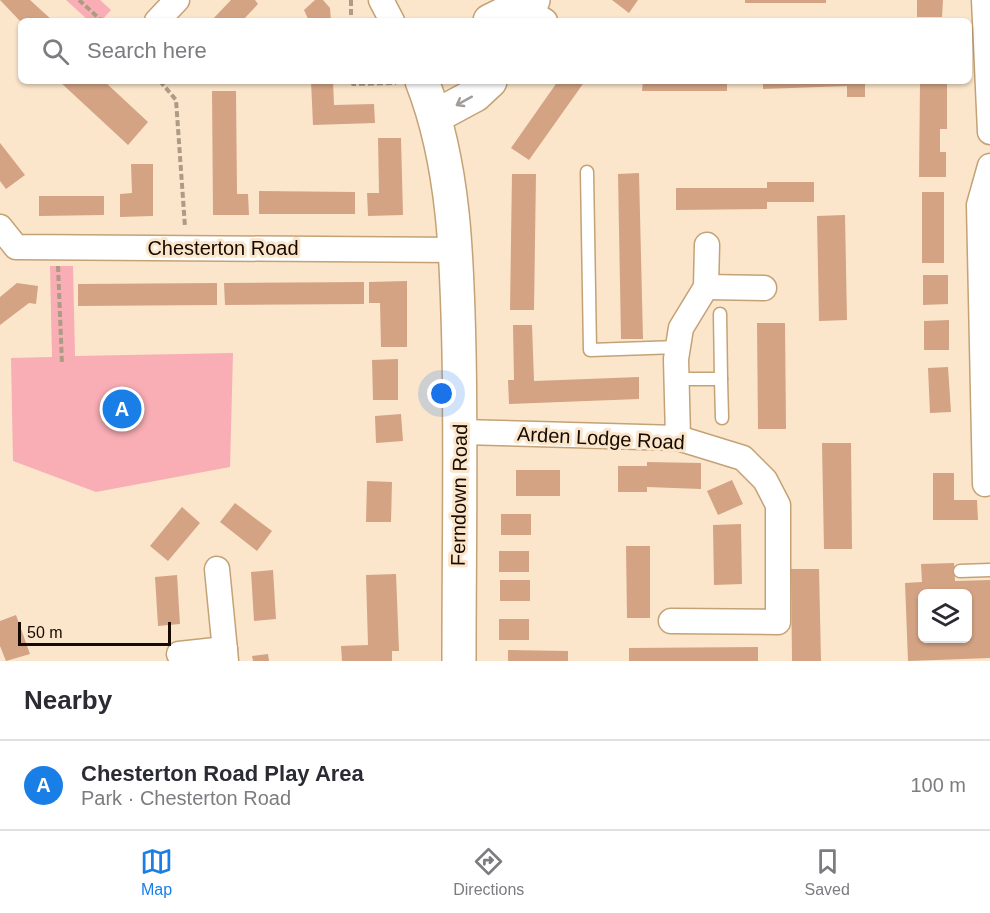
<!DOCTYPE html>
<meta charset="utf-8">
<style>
body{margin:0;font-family:Arial,sans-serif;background:#f2f2f3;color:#2b2b33}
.controls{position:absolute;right:18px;bottom:18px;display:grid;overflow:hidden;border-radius:9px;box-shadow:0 2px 4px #0004}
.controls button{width:54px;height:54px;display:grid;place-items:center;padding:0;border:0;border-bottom:2px solid #e1e1e2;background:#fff;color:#2b2b33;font:30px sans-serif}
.scale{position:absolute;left:18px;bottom:15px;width:153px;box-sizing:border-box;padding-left:6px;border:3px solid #160a00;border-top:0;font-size:16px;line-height:21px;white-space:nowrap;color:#160a00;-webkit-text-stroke:4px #fbe6cb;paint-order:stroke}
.you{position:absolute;left:442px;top:394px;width:21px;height:21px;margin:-15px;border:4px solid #fff;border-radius:50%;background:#1a73e8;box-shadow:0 0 0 9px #1a73e833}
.badge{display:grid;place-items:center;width:39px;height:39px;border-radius:50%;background:#197fe7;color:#fff;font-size:20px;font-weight:700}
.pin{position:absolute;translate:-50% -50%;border:3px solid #fff;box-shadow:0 2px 6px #0006}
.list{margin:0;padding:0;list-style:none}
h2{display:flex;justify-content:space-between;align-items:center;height:78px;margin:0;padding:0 24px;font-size:26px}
h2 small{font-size:20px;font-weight:400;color:#7c7c81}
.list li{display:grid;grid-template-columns:39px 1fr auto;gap:18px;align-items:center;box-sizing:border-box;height:90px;padding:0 24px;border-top:2px solid #e1e1e2}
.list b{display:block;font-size:22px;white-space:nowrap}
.list p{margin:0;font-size:20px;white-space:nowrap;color:#7c7c81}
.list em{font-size:20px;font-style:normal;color:#7c7c81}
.icon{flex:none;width:33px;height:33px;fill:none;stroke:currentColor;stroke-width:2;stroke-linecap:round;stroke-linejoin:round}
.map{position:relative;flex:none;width:990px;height:661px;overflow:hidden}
.search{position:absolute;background:#fff;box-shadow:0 2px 4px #0004;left:18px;right:18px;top:18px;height:66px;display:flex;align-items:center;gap:15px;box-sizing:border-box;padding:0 21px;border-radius:9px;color:#7c7c81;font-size:22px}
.sheet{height:168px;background:#fff}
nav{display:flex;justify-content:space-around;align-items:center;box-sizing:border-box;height:84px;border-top:2px solid #e1e1e2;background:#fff;font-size:16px;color:#7c7c81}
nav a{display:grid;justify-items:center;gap:3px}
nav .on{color:#197fe7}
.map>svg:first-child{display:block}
.green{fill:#f8aeb4}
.building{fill:#d3a384;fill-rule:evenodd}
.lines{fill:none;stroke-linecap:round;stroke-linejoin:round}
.service-casing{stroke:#c3a276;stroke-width:15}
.minor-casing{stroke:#c3a276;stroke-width:27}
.secondary-casing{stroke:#c3a276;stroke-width:36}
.path{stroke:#ad9b86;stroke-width:4;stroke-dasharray:6 3;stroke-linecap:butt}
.service{stroke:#fff;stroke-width:12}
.minor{stroke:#fff;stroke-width:24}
.secondary{stroke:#fff;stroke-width:33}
.oneway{stroke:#a29d99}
.labels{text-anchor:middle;stroke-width:6;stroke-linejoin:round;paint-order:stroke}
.street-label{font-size:20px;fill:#160a00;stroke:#fbe6cb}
</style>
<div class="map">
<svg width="990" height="661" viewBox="0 0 990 661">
<rect width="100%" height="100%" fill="#fbe6cb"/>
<g class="green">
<polygon points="66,0 100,0 111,10 101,21 89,21"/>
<polygon points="50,266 73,266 75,356 233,353 230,467 96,492 13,461 11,358 52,357"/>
</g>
<g class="building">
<polygon points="0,0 30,0 53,21 20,21"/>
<polygon points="231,0 255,0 258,4 242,21 211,21"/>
<polygon points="315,0 323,0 330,8 331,21 309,21 304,10"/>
<polygon points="612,0 638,0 629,13"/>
<rect x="745" y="0" width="81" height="3"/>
<polygon points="917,0 943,0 942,17 917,17"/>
<polygon points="59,81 104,81 148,122 128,145"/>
<polygon points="311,81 333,81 334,105 374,104 375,123 313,125"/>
<polygon points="558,81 585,81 529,160 511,148"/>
<polygon points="643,81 727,81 727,91 642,91"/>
<polygon points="763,81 865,81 865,97 847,97 847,86 763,89"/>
<polygon points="920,82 947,82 947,129 940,129 940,152 946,152 946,177 919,177"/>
<polygon points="212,91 236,91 237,194 248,194 249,215 213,215"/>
<polygon points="378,138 401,138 403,215 368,216 367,193 379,193"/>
<polygon points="0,143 25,175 6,189 0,181"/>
<polygon points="131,164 153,164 153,216 120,217 120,194 132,193"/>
<polygon points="639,173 643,339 621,339 618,174"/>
<polygon points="512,174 536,174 534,310 510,310"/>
<polygon points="767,182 814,182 814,202 767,202 767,209 676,210 676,188 767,188"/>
<polygon points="259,191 355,192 355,214 259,214"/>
<rect x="922" y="192" width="22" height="71"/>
<polygon points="39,196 104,196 104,215 39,216"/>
<polygon points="845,215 847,320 819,321 817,216"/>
<polygon points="923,275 948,275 948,304 923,305"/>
<polygon points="407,281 407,347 381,347 380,303 369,303 369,282"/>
<polygon points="364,282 364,304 225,305 224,283"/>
<polygon points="17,283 38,286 36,304 29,303 0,325 0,297"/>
<polygon points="217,283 217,305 78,306 78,284"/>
<polygon points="949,320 949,350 924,350 924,321"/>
<polygon points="757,323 785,323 786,429 758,429"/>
<polygon points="513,325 532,325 534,381 639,377 639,399 509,404 508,380 514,380"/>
<polygon points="398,359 398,400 373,400 372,360"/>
<polygon points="948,367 951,412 930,413 928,368"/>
<polygon points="401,414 403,441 376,443 375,416"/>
<polygon points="822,443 851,443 852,549 824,549"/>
<polygon points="647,462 701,463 701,489 647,487 647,492 618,492 618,466 647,466"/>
<rect x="516" y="470" width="44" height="26"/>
<polygon points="933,473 954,473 954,500 977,500 978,520 933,520"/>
<polygon points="732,480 743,504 718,515 707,491"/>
<polygon points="367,481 392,482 391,522 366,522"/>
<polygon points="235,503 272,531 257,551 220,522"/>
<polygon points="182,507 200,523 168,561 150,546"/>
<rect x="501" y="514" width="30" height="21"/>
<polygon points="741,524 742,584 714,585 713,525"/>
<polygon points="626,546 650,546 650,618 627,618"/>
<rect x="499" y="551" width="30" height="21"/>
<path d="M954 563 955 581 990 580V658L908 661 905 583 922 582 921 564ZM922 594H968V638H922Z"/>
<polygon points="791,569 819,569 821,661 792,661"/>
<polygon points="273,570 276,619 254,621 251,572"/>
<polygon points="396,574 399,651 392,651 392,661 342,661 341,646 368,645 366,575"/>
<polygon points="177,575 180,624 158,626 155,577"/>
<rect x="500" y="580" width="30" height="21"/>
<polygon points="16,615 30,654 6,661 0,646 0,621"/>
<rect x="499" y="619" width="30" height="21"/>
<polygon points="758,647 758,661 629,661 629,648"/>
<polygon points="508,650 568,651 568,661 508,661"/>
<polygon points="268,654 269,661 253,661 252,656"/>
</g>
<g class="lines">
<defs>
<g id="service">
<polyline points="587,172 590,350 678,347"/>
<polyline points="677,379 721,379 720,314"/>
<polyline points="721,379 722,418"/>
<polyline points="960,571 990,570"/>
</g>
<g id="minor">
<polyline points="381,0 392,21"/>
<polyline points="984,0 990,132"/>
<polyline points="523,7 545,21"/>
<polyline points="157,21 177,0"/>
<polyline points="0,227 16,247 457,250"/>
<polyline points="706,287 764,288"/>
<polyline points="461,432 678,438 743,458 765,480 778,505 778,622 671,621"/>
<polyline points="678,438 676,359 681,328 706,287 707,245"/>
<polyline points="985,484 979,205 990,166"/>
<polyline points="217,569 226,661"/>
<polyline points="179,654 225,649"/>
</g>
<g id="secondary">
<polyline points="490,21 533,0"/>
<path d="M422 81C455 165 457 261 459 351 461 454 459 557 459 661"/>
<polyline points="436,116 475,95 490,81"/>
</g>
</defs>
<use href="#service" class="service-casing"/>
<use href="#minor" class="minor-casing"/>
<use href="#secondary" class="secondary-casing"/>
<g class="path">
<polyline points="79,0 102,21"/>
<polyline points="351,0 351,21"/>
<polyline points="160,81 176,100 185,227"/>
<polyline points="353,81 353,84 396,83"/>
<polyline points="58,266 62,364"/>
</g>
<use href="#service" class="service"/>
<use href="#minor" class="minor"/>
<use href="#secondary" class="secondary"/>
</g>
<defs><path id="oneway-shaft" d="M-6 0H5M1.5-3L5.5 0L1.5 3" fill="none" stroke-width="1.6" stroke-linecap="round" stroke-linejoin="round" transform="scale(1.5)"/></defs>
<use class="oneway" href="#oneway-shaft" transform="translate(464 101) rotate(151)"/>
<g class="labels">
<g class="street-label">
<text x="223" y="255">Chesterton Road</text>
<text transform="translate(601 438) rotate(3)" y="7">Arden Lodge Road</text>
<text transform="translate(459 495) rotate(-89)" y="7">Ferndown Road</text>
</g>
</g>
</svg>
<div class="controls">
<button><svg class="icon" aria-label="layers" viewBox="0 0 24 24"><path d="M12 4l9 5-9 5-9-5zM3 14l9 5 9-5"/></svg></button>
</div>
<div class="scale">50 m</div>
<div class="you"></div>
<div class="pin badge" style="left:122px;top:409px">A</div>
<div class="search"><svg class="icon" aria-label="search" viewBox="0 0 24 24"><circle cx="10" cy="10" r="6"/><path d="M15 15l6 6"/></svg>Search here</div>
</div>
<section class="sheet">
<h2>Nearby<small></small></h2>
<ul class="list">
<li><span class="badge">A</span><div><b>Chesterton Road Play Area</b><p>Park · Chesterton Road</p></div><em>100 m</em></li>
</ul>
</section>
<nav>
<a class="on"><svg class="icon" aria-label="map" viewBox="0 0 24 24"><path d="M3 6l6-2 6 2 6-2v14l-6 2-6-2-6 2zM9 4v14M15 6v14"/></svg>Map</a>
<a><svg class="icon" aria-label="directions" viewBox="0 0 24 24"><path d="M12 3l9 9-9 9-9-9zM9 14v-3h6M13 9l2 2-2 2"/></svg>Directions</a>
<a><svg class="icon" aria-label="saved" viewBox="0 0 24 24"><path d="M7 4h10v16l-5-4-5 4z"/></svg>Saved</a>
</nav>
